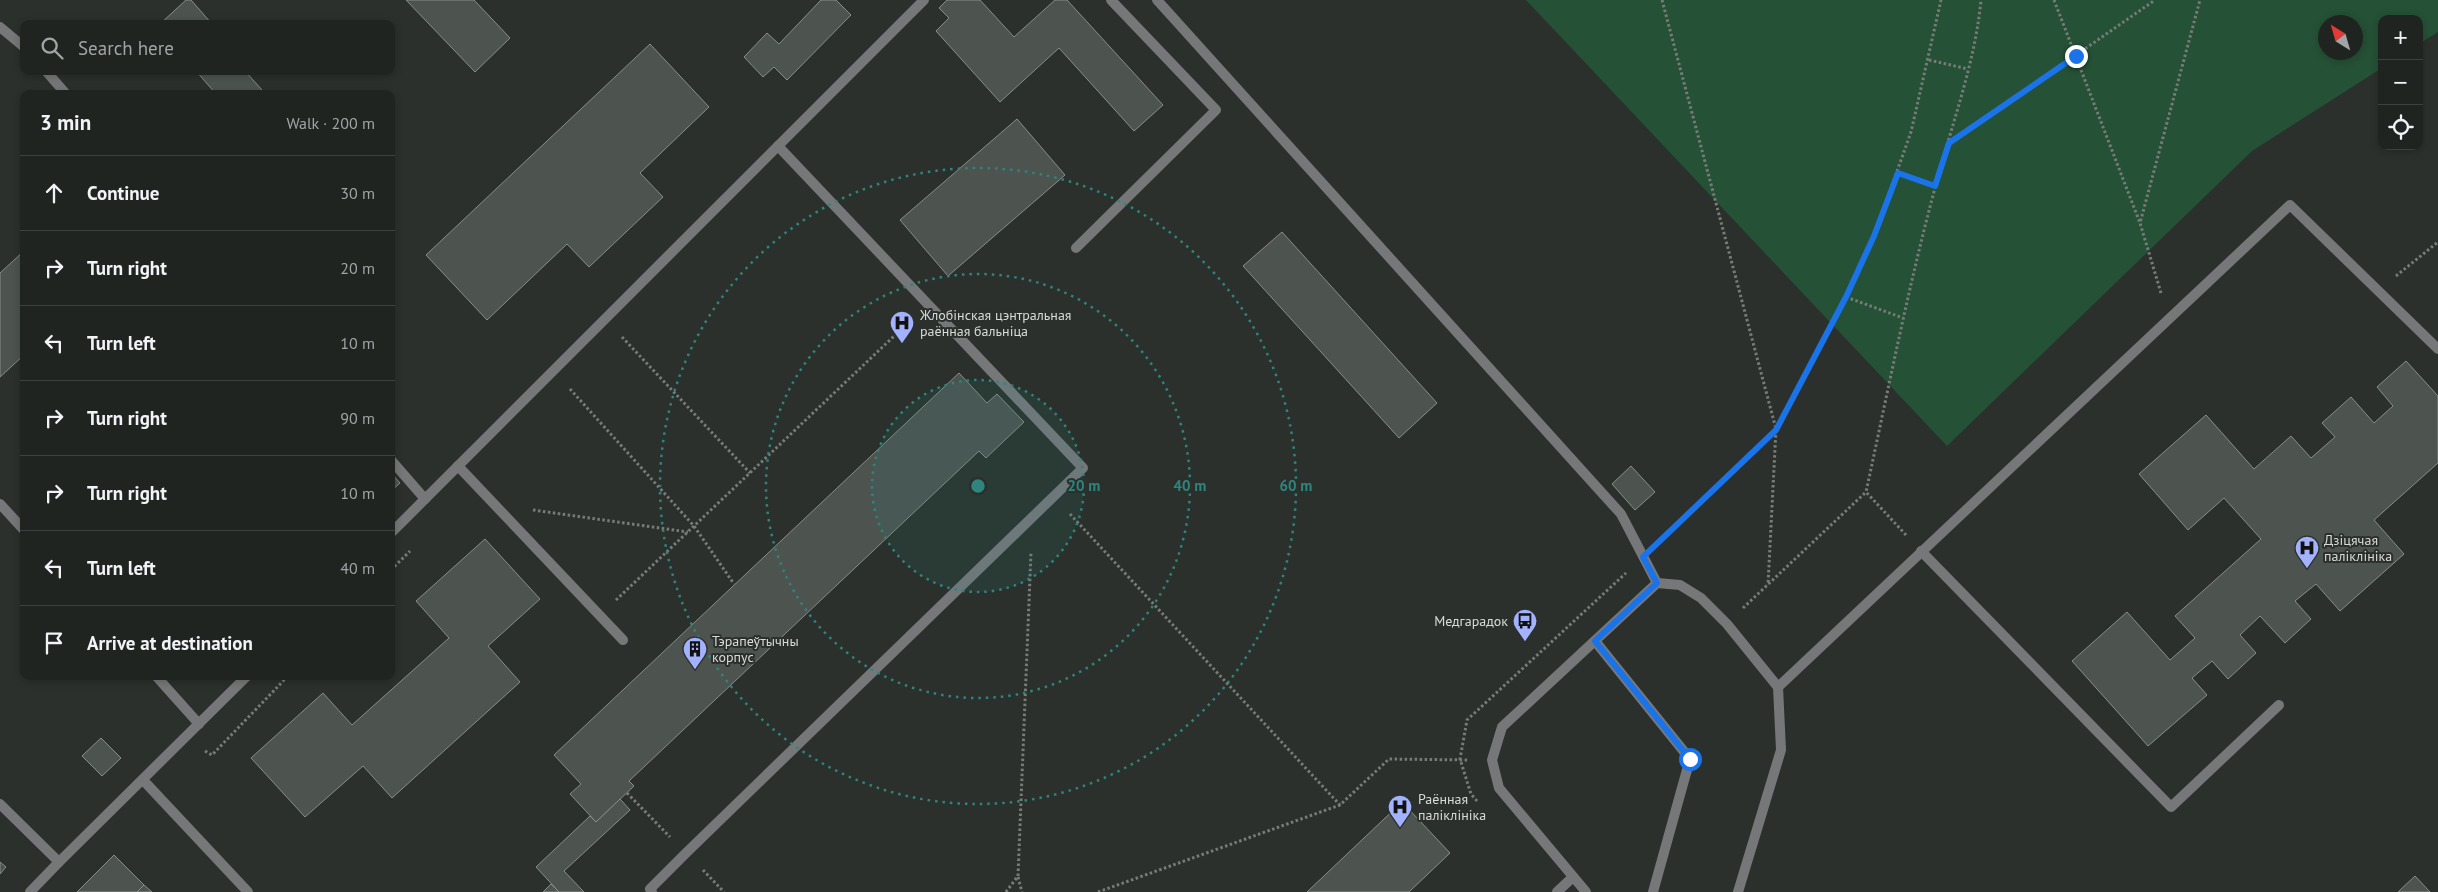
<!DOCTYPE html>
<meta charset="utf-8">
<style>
body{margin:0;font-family:"PT Sans",sans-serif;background:#2d302e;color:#f1f3f6}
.controls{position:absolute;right:15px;top:15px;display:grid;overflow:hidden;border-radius:10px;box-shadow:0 2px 8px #0003}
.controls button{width:45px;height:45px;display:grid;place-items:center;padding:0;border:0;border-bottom:1px solid #3d413f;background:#202421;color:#f1f3f6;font:25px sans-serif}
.compass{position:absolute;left:2318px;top:15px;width:45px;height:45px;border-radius:50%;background:#202421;box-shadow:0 2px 8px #0003;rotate:323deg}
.stop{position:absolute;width:15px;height:15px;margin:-11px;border:4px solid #1a73e8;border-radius:50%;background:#fff}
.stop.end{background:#1a73e8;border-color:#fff;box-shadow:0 1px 5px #0008}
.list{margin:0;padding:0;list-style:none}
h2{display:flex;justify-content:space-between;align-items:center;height:65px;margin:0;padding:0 20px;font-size:21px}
h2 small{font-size:16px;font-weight:400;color:#a2a4a5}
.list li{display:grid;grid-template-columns:32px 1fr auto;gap:15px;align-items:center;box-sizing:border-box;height:75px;padding:0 20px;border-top:1px solid #3d413f}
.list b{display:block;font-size:19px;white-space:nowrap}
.list em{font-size:16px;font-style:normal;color:#a2a4a5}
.icon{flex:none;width:28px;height:28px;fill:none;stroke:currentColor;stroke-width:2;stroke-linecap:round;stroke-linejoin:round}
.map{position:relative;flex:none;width:2438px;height:892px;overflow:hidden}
.search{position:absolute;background:#202421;box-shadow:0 2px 8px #0003;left:20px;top:20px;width:375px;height:55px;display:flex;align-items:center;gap:12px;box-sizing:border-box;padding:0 18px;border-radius:10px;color:#a2a4a5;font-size:19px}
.panel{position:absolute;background:#202421;box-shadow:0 2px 8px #0003;left:20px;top:90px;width:375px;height:590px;border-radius:10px}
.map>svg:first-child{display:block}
.green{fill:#255136;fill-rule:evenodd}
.building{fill:#4d534f;stroke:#888e89}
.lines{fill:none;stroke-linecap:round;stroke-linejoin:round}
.path{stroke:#777c78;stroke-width:3;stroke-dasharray:2.5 2.5;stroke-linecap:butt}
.service{stroke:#767779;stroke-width:10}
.minor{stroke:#767779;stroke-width:10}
.route{stroke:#1a73e8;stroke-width:6}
.ring{fill:none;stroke:#2d857e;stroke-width:2.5;stroke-dasharray:2.5 5}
.labels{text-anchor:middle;stroke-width:4;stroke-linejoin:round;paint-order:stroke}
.poi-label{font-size:14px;fill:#d7dad8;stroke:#2b302c;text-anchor:start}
.centre{fill:#2d857e;stroke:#2b302c;stroke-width:2.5}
.ring-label{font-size:15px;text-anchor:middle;font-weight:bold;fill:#2d857e;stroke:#2b302c;stroke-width:4;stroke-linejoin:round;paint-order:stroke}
</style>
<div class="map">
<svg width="2438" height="892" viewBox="0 0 2438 892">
<rect width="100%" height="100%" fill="#2b302c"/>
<path class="green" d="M1526 0H2438V32L2419 44V19H2382V68L2252 151 1947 446ZM2326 22H2356V52H2326Z"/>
<g class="building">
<polygon points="186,0 191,0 212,24 160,24"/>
<polygon points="406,0 474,0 510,38 475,72"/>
<polygon points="821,0 836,0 851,15 787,80 774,67 763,77 744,57 767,33 779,44"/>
<polygon points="947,0 980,0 1014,37 1055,0 1067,0 1163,105 1134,131 1059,48 1000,102 936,31 949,18 939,8"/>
<polygon points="650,44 709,107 640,173 663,197 589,267 567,244 487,320 426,255"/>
<polygon points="196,71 245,71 262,90 258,94 216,94"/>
<polygon points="1017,119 1065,175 948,276 900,220"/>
<polygon points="1282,232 1437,403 1399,438 1243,266"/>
<polygon points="24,251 24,355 0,377 0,273"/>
<polygon points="2406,361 2438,396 2438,463 2374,520 2404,554 2340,611 2316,584 2295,601 2311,619 2285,643 2260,616 2240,635 2256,653 2228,679 2212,661 2192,678 2207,695 2148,746 2072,661 2127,612 2170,660 2195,638 2175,616 2261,539 2224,498 2188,530 2139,474 2206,415 2254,469 2291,436 2311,458 2335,437 2322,423 2351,397 2374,423 2393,406 2377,387"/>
<polygon points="959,373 987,403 997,394 1024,422 986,458 979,451 629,781 634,786 596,822 570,794 581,784 554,755"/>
<polygon points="1631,466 1655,492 1635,510 1612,484"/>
<polygon points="391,473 400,483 391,491"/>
<polygon points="485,539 540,599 488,646 520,682 392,798 363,766 305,817 251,758 323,693 352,725 449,638 416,601"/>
<polygon points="101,738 121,758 102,776 82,756"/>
<polygon points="620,799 630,810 564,871 584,892 559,892 536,867 590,816 596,822"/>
<polygon points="1402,802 1450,853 1409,892 1307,892"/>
<polygon points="114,855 144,885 137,892 77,892"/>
<polygon points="0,862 6,867 0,874"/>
<polygon points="2415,876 2430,892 2398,892"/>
<polygon points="551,884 559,892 543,892"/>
<polygon points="144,885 152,892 137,892"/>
</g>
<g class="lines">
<g class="path">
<polyline points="1662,0 1776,429 1768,585"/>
<polyline points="2054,0 2140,223"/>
<polyline points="1929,60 1968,69"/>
<polyline points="1950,143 2155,0"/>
<polyline points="1898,173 1935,186"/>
<polyline points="2396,276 2438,242"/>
<polyline points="2161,293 2140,223 2200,0"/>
<polyline points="1846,297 1903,318"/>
<polyline points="622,337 750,473"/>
<polyline points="570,389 694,526 734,584"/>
<polyline points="533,510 688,532"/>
<polyline points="1070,514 1340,805"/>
<path d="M1906 535 1866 492C1888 391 1908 288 1935 188 1951 126 1975 64 1981 0"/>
<polyline points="1661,540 1776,429 1846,297 1874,236 1911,132 1941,0"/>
<polyline points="391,570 410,551"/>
<polyline points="616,600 911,320"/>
<polyline points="1743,608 1866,492"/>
<polyline points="205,751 212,755 288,676"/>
<polyline points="627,793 670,837"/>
<polyline points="1477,801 1471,794 1460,759 1467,720 1626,573"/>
<polyline points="703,870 724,892"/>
<polyline points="1018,877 1022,892"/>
<polyline points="1006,892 1018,876 1031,552"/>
<polyline points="1098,892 1340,805 1389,759 1468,760"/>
</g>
<g class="service">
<polyline points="1157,0 1621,514 1657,583"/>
<polyline points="0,27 24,47"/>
<polyline points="46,71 66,94"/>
<polyline points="1076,248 1216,110 1111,0"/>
<polyline points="391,460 425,499"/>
<polyline points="458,466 623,640"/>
<polyline points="0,504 24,530"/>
<polyline points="391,533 924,0"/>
<polyline points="1921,551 2171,807 2279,705"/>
<polyline points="1595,641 1690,759 1653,892"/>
<polyline points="156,676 199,724"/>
<polyline points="1778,687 2290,205 2438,349"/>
<polyline points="143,780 248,892"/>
<polyline points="59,862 247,676"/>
<polyline points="652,892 650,889 686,853 1083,468 778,146"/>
<polyline points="1557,892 1573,877"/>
<polyline points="1586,892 1499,788 1492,760 1502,727 1657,583 1680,585 1701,598 1727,624 1778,687 1781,750 1738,892"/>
</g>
<polyline class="minor" points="0,804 59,862 30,892"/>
</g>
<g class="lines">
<polyline class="route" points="1690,759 1595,641 1657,583 1643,557 1776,430 1846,297 1874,236 1898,173 1935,186 1949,143 2076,56"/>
</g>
<circle cx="978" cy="486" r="106" fill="#2d857e" fill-opacity=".12"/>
<g class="ring">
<circle cx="978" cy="486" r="106"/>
<circle cx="978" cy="486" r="212"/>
<circle cx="978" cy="486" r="318"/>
</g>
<defs>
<symbol id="hospital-pin" viewBox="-11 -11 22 30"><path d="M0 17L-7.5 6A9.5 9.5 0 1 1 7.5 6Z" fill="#a3b2fd" stroke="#2b302c"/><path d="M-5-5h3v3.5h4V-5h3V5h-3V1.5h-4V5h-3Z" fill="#111"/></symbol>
<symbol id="bus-pin" viewBox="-11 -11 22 30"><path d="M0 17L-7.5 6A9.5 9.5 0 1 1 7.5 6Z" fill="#a3b2fd" stroke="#2b302c"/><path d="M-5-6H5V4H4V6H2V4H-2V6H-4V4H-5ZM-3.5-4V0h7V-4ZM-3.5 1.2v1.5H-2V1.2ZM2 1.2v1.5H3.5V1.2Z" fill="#111"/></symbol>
<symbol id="building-pin" viewBox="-11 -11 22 30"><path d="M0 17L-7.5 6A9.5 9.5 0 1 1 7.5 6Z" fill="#a3b2fd" stroke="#2b302c"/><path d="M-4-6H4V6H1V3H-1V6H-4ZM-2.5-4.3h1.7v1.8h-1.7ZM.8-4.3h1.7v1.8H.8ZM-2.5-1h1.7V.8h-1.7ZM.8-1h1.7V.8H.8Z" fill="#111"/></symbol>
</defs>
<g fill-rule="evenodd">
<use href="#hospital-pin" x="888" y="309" width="28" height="38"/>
<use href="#hospital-pin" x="2293" y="534" width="28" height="38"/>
<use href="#bus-pin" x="1511" y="607" width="28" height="38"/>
<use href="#building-pin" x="681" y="635" width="28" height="38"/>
<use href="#hospital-pin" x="1386" y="793" width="28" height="38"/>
</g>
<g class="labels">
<g class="poi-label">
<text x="920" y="320">Жлобінская цэнтральная<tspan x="920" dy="16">раённая бальніца</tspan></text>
<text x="2324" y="545">Дзіцячая<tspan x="2324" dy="16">паліклініка</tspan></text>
<text x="1508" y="626" text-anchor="end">Медгарадок</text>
<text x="712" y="646">Тэрапеўтычны<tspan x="712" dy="16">корпус</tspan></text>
<text x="1418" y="804">Раённая<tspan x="1418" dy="16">паліклініка</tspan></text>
</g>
</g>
<circle cx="978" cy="486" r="8" class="centre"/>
<g class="ring-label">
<text x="1084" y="491">20 m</text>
<text x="1190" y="491">40 m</text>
<text x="1296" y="491">60 m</text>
</g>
</svg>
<div class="controls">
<button>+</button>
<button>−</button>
<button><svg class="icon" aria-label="locate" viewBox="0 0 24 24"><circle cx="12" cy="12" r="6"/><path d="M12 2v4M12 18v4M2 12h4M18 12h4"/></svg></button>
</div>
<svg class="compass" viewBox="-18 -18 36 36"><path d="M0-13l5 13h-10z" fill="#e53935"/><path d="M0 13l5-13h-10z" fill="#a2a4a5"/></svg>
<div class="stop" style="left:1690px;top:759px"></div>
<div class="stop end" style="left:2076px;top:56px"></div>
<div class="search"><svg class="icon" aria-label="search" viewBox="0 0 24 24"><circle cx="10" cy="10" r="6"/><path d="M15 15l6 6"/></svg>Search here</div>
<section class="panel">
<h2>3 min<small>Walk · 200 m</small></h2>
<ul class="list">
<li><svg class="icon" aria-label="ahead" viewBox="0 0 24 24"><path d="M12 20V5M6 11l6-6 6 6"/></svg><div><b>Continue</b></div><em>30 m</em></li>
<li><svg class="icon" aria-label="right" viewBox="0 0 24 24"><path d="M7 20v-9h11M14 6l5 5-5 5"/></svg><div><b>Turn right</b></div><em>20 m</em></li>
<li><svg class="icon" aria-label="left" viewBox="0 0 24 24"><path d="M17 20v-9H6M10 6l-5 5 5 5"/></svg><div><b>Turn left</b></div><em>10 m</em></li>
<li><svg class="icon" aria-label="right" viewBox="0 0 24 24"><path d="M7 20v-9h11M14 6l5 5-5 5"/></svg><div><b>Turn right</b></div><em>90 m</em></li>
<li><svg class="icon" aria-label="right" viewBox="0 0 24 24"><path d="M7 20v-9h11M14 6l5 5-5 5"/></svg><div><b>Turn right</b></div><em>10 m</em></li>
<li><svg class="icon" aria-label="left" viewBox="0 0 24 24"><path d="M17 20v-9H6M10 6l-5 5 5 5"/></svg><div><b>Turn left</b></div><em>40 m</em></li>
<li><svg class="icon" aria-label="arrive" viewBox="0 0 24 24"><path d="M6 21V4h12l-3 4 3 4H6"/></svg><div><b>Arrive at destination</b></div></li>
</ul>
</section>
</div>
